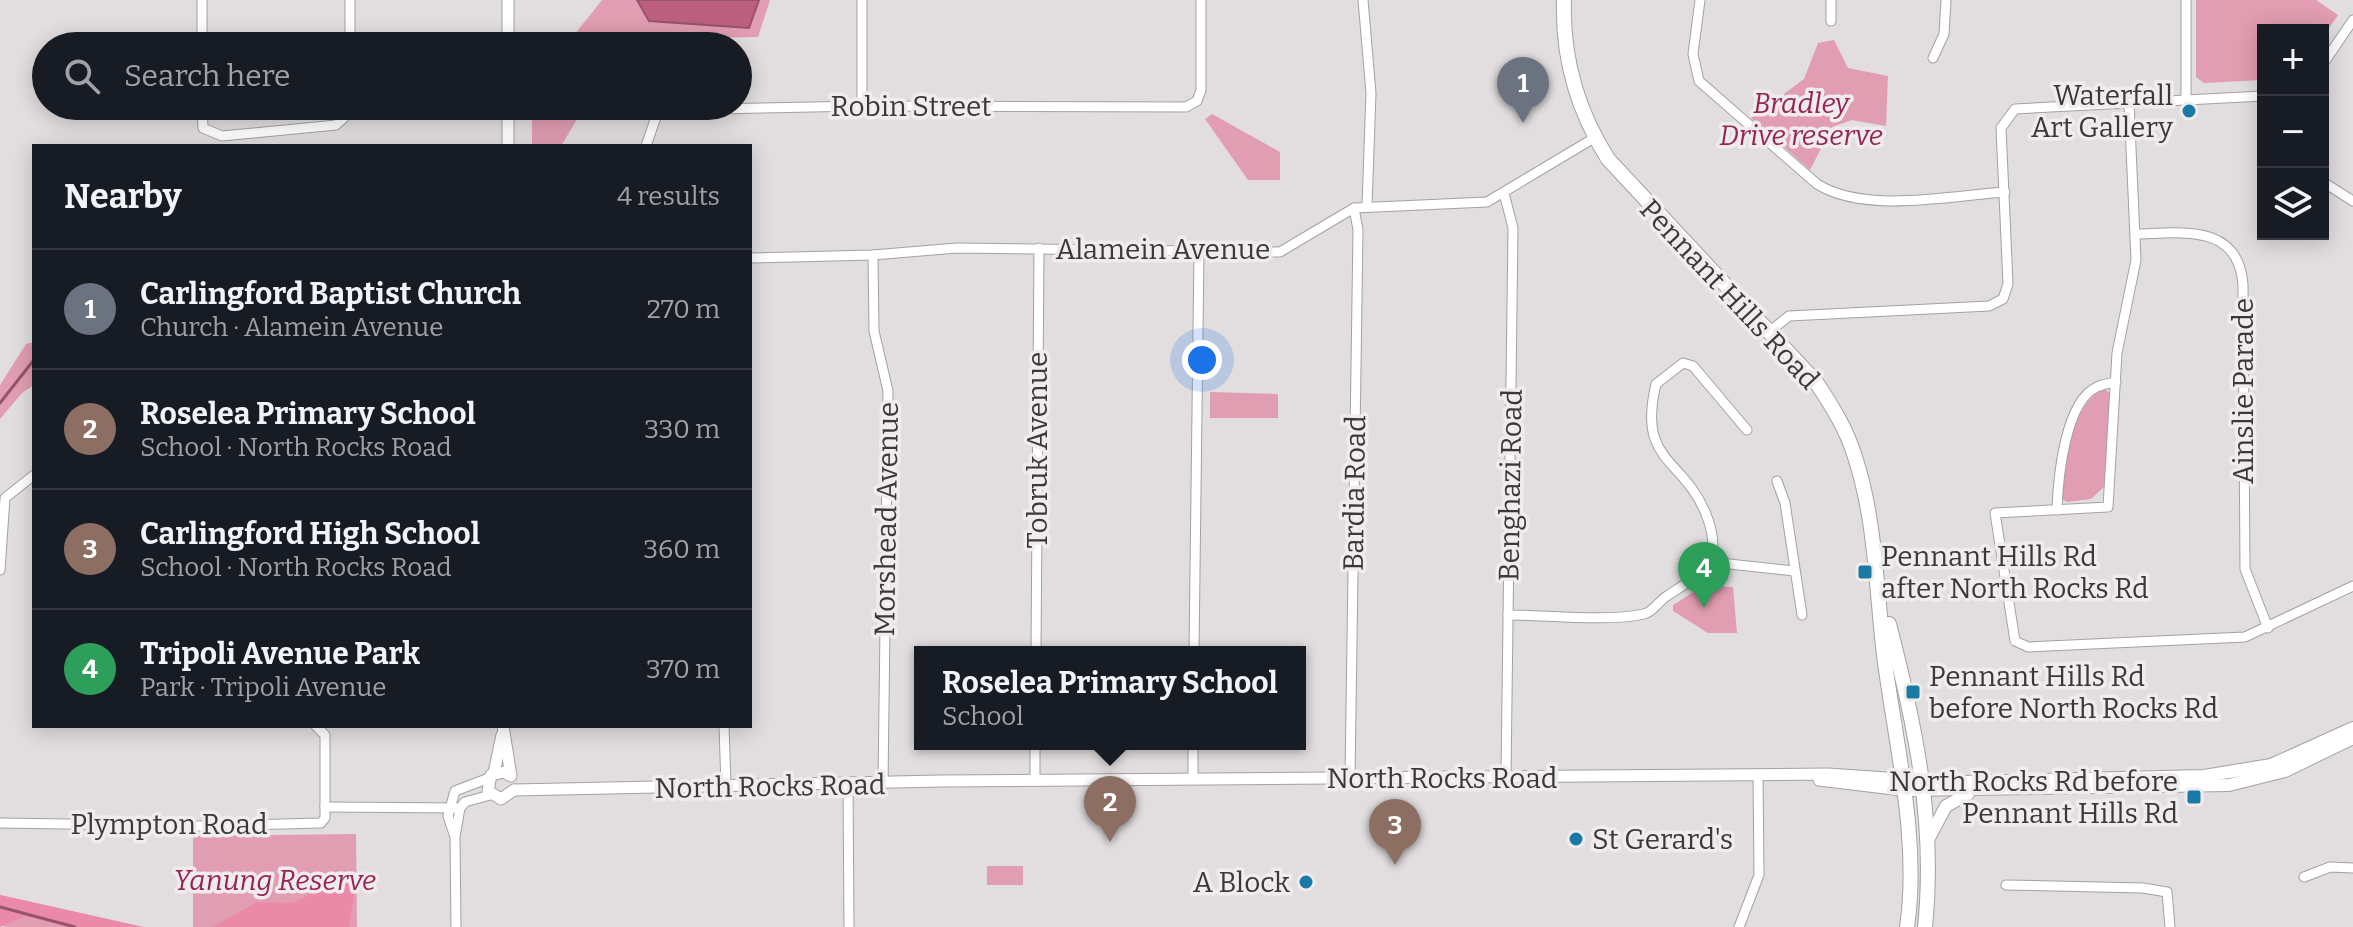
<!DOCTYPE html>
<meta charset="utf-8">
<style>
body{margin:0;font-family:Bitter,serif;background:#242831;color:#f1f3f6}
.controls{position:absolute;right:24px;top:24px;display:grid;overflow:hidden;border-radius:0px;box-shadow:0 4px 20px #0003}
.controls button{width:72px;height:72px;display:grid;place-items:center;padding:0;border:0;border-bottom:2px solid #363941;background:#171b24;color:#f1f3f6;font:40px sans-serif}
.you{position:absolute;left:1202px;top:360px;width:28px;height:28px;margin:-20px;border:6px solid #fff;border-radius:50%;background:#1a73e8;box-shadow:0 0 0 12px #1a73e833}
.badge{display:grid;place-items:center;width:52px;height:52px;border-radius:50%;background:#197aa6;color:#fff;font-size:26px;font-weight:700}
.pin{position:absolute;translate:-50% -66px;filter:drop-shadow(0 2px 4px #0008)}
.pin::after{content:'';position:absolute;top:42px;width:28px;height:24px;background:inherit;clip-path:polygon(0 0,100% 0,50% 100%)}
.popup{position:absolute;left:914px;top:646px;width:392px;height:104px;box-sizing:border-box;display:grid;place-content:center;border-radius:0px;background:#171b24;filter:drop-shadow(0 2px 6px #0005);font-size:26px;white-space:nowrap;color:#9ea1a6}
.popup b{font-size:30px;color:#f1f3f6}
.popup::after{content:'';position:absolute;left:50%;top:100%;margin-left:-16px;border:16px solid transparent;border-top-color:#171b24}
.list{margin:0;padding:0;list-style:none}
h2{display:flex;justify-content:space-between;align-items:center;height:104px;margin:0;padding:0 32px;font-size:34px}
h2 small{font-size:26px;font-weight:400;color:#9ea1a6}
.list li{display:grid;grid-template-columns:52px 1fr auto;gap:24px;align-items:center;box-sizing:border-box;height:120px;padding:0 32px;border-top:2px solid #363941}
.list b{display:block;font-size:30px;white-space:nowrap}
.list p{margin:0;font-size:26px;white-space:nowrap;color:#9ea1a6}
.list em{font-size:26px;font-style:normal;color:#9ea1a6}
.icon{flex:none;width:44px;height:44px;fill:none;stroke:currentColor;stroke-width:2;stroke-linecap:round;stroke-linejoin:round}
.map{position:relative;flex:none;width:2353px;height:927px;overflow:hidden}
.search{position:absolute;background:#171b24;box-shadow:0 4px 20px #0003;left:32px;top:32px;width:720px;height:88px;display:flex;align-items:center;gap:20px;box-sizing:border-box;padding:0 28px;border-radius:44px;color:#9ea1a6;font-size:30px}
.panel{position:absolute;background:#171b24;box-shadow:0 4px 20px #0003;left:32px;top:144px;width:720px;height:584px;border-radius:0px}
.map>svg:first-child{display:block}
.green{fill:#e19db1}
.forest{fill:#ea89a8}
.water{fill:#bd6080;stroke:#96546b;stroke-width:2}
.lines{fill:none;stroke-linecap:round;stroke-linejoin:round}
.stream{stroke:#96546b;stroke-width:3}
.minor-casing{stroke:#a4a1a2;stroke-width:11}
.tertiary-casing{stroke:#a4a1a2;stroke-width:13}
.secondary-casing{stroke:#a4a1a2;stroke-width:14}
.trunk-casing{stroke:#a4a1a2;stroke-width:16}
.minor{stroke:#fff;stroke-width:9}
.tertiary{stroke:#fff;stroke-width:11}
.secondary{stroke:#fff;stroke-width:12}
.trunk{stroke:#fff;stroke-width:14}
.poi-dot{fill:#197aa6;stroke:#f0eced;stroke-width:3}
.labels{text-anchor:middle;stroke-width:7;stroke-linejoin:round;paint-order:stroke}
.poi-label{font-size:28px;fill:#3a3839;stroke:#f0eced;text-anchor:end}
.park-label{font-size:28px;font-style:italic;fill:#962555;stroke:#f0eced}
.street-label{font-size:28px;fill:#3a3839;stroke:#f0eced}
</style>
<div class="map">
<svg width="2353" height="927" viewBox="0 0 2353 927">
<rect width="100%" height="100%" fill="#e2dedf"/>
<g class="green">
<polygon points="602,0 770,0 758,37 624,39 620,46 594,46 597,39 570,40"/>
<polygon points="2196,0 2316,0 2338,15 2323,37 2323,30 2263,30 2263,80 2204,83 2196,77"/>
<polygon points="1834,40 1848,68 1888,76 1886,126 1852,120 1832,127 1810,170 1751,118 1804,79 1818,43"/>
<polygon points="558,106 585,106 561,146 532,146 532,119 551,119"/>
<polygon points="1212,114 1280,152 1280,180 1248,180 1205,119"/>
<polygon points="34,342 34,385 22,393 0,419 0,385 26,344"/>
<path d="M2103 388 2111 394 2104 487 2091 499 2067 502 2062 499C2064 463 2070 408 2103 388Z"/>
<polygon points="1210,392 1278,394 1278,418 1210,418"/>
<polygon points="1703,586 1733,587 1737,633 1708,633 1673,611 1673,605"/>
<polygon points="356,834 357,927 193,927 193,836"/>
<rect x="987" y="866" width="36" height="19"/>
<polygon points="0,895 143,927 6,927 0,925"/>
</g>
<g class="forest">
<polygon points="357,873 349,927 213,927 257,902 292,903"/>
<polygon points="0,895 143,927 68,927 25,916 0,927"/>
</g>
<polygon class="water" points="637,0 759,0 749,28 649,21"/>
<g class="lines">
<g class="stream">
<polyline points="0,403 33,361"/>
<polyline points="0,907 75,927"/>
</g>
<defs>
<g id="minor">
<polyline points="350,0 350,46"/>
<polyline points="862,0 862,106"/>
<polyline points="1363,0 1371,93 1367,206"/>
<path d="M1700 0 1693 54 1699 81 1817 184C1865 214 1949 196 2005 192"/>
<polyline points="1831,0 1831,21"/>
<polyline points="2186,0 2186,101"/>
<polyline points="202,46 202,0"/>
<polyline points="1933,58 1944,34 1946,0"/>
<polyline points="2323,64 2353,20"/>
<polyline points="2129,103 2136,260 2117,353 2108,507 1995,513 2015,641 2028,647 2245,637 2353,586"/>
<polyline points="202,106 203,128 222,136 336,125 348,114 350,106"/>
<polyline points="646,146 656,117 666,110 862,106 1186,107 1197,101 1201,90 1201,0"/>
<polyline points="2323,182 2353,201"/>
<polyline points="1504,193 1513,228 1506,778"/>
<path d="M2137 234C2181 233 2238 223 2243 284L2245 569 2268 628"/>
<polyline points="873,255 874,331 888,391 883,784"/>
<polyline points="750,258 873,255 957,248 1280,252 1354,208 1487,202 1594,138"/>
<polyline points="1769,332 1789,316 1989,306 2003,299 2008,284 2001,128 2015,109 2263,96"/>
<polyline points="1777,481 1785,503 1802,615"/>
<path d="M2057 510C2058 478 2065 401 2097 387 2103 384 2110 383 2116 382"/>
<polyline points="1711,562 1794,571"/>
<polyline points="0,570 5,498 34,475"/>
<path d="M1508 615C1546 615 1608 622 1644 614 1653 612 1659 601 1667 596 1703 572 1725 562 1706 514 1683 457 1637 463 1656 384L1683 363 1693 366 1747 430"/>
<polyline points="1036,652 1039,248"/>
<polyline points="1194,652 1199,251"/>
<polyline points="724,726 726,787"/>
<polyline points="1035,744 1035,781"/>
<polyline points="1350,778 1358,230 1354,208"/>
<polyline points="1193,779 1193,744"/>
<polyline points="848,785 849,927"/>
<polyline points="325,807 460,808 465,802 490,795"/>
<polyline points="0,823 199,826 321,823 325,818 325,735 316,726"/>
<polyline points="454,834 448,816 455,791 489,778"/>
<polyline points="2304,877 2330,867 2353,868"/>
<polyline points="2006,885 2143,888 2167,892 2170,927"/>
<polyline points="456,927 455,837 460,808"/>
<polyline points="1739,927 1759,875 1758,776"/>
</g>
<g id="tertiary">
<polyline points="508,46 508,0"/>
<polyline points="508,146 508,106"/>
<polyline points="503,726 511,776"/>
<polyline points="494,773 502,735"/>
<polyline points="509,775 504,772 491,775 488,791 501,799 514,790"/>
<polyline points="1819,780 1902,790"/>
<polyline points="514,790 941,781 1828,774 1901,779"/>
</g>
<g id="secondary">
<polyline points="1901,779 1963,782 2204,776 2271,765 2353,728"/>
<polyline points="1902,790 2229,785 2285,771 2353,738"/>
<polyline points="1929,838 1946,806 1968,794"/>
</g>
<g id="trunk">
<path d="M1564 0C1562 59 1577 110 1608 159L1816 382C1832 406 1847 430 1855 457 1876 521 1876 589 1884 655 1895 743 1920 839 1907 927"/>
<path d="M1889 624C1915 724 1936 823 1925 927"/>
</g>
</defs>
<use href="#minor" class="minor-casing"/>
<use href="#tertiary" class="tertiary-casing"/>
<use href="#secondary" class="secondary-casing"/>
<use href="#trunk" class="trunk-casing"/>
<use href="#minor" class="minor"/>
<use href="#tertiary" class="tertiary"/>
<use href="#secondary" class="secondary"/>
<use href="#trunk" class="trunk"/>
</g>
<g class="poi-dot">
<circle cx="2189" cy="111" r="8"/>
<rect x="1857" y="564" width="16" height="16" rx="4"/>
<rect x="1905" y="684" width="16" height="16" rx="4"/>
<rect x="2186" y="789" width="16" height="16" rx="4"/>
<circle cx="1576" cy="839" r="8"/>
<circle cx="1306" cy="882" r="8"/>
</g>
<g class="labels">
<g class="poi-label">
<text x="2173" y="105">Waterfall<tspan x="2173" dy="32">Art Gallery</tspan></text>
<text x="1881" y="566" text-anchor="start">Pennant Hills Rd<tspan x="1881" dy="32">after North Rocks Rd</tspan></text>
<text x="1929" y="686" text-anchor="start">Pennant Hills Rd<tspan x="1929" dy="32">before North Rocks Rd</tspan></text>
<text x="2178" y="791">North Rocks Rd before<tspan x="2178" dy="32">Pennant Hills Rd</tspan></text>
<text x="1592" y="849" text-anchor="start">St Gerard's</text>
<text x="1290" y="892">A Block</text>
</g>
<g class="park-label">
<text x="1801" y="113">Bradley<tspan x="1801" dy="32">Drive reserve</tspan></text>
<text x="275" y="890">Yanung Reserve</text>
</g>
<g class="street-label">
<text x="911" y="116">Robin Street</text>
<text x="1163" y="259">Alamein Avenue</text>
<text transform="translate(1730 294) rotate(47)" y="10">Pennant Hills Road</text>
<text transform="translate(2243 391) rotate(-90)" y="10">Ainslie Parade</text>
<text transform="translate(1037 450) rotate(-90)" y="10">Tobruk Avenue</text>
<text transform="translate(1510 485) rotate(-89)" y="10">Benghazi Road</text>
<text transform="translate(1354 493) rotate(-89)" y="10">Bardia Road</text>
<text transform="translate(886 519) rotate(-89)" y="10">Morshead Avenue</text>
<text x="1442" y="788">North Rocks Road</text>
<text transform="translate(770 786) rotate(-1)" y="10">North Rocks Road</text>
<text x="169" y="834">Plympton Road</text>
</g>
</g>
</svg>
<div class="controls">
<button>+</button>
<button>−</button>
<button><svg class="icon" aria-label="layers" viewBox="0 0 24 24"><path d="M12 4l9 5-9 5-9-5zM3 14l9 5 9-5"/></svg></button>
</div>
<div class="you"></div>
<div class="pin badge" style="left:1523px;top:123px;background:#6b7280">1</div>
<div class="pin badge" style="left:1110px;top:842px;background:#8d6e63">2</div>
<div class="popup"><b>Roselea Primary School</b>School</div>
<div class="pin badge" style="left:1395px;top:865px;background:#8d6e63">3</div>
<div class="pin badge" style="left:1704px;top:608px;background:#2e9e5b">4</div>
<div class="search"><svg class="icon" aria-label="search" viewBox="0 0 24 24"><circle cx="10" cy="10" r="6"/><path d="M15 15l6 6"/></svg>Search here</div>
<section class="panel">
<h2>Nearby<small>4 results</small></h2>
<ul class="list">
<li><span class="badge" style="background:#6b7280">1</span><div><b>Carlingford Baptist Church</b><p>Church · Alamein Avenue</p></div><em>270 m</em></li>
<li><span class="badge" style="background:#8d6e63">2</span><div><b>Roselea Primary School</b><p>School · North Rocks Road</p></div><em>330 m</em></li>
<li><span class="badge" style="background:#8d6e63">3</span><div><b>Carlingford High School</b><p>School · North Rocks Road</p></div><em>360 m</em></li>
<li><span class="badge" style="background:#2e9e5b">4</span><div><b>Tripoli Avenue Park</b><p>Park · Tripoli Avenue</p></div><em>370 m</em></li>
</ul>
</section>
</div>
